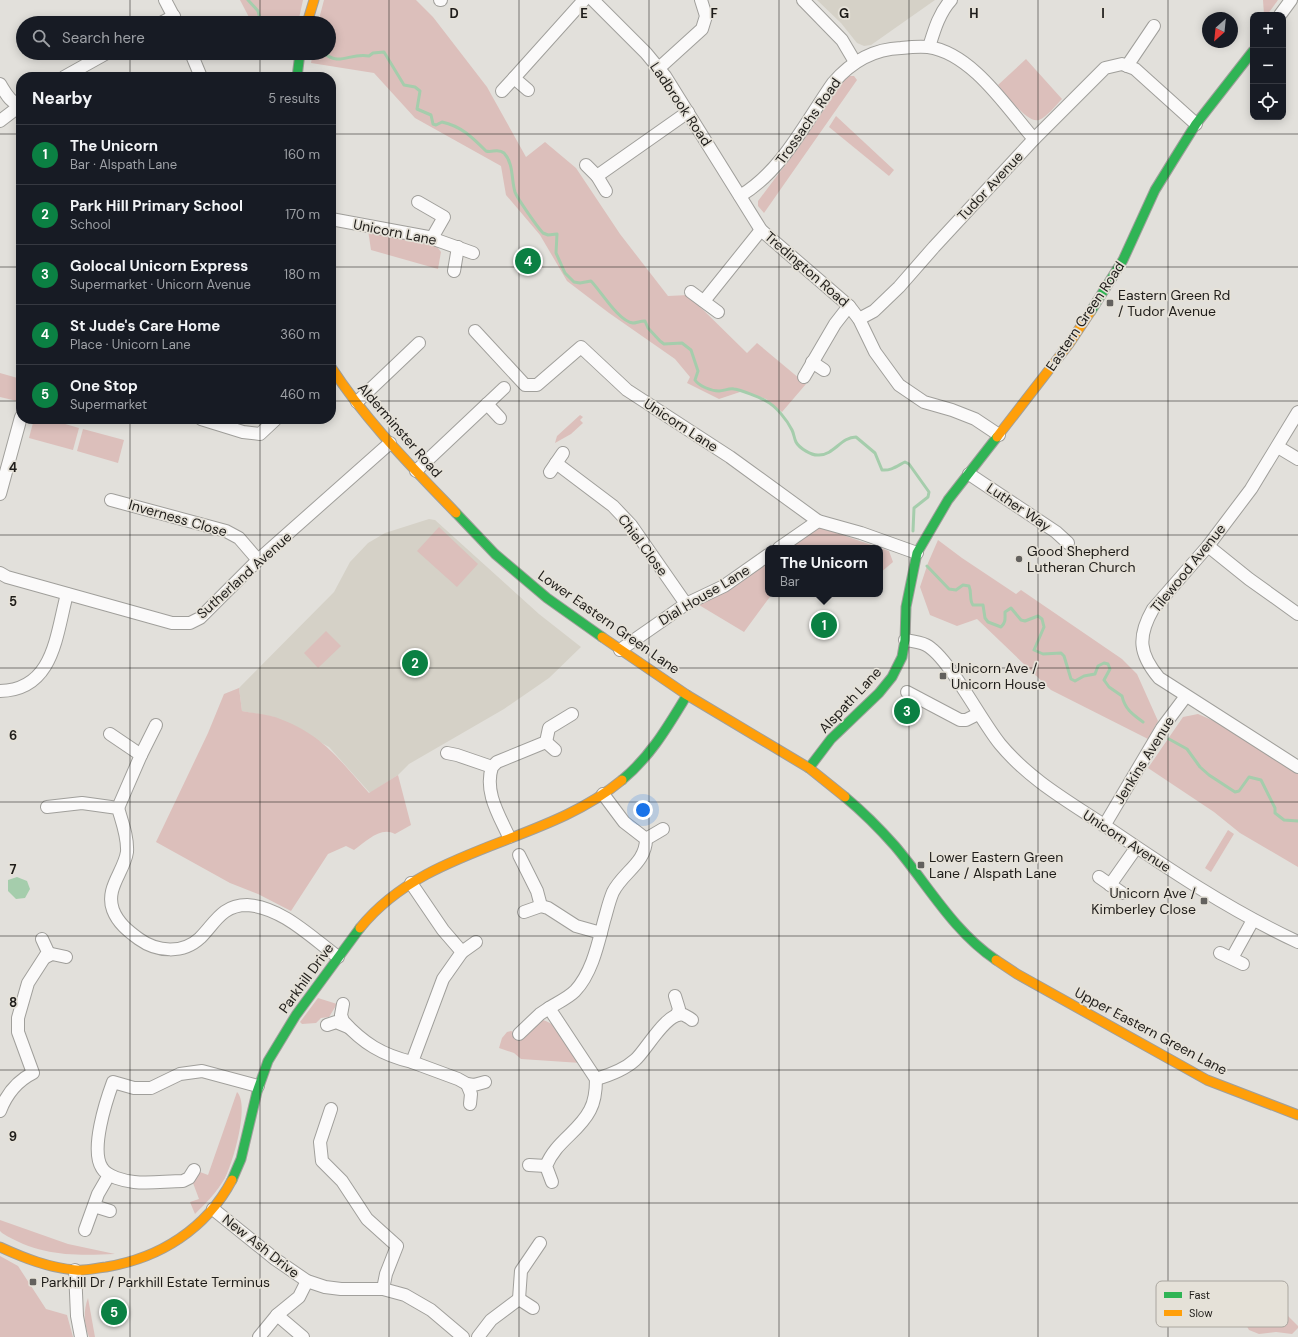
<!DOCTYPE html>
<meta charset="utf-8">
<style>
body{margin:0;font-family:"DM Sans",sans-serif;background:#20242c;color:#f1f3f6}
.controls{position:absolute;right:12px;top:12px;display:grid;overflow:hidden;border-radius:8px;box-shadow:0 2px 10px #0003}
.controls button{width:36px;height:36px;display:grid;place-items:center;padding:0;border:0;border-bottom:1px solid #363941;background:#171b24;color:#f1f3f6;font:20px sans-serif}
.compass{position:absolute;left:1202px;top:12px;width:36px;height:36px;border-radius:50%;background:#171b24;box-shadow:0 2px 10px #0003;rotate:207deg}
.you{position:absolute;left:643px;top:810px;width:14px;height:14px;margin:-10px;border:3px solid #fff;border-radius:50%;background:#1a73e8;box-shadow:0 0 0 6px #1a73e833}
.badge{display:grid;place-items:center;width:26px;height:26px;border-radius:50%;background:#0b8043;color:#fff;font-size:13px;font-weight:700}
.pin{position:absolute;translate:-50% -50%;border:2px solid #fff;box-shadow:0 1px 4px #0006}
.popup{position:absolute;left:765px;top:545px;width:118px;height:52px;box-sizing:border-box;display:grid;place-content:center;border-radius:8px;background:#171b24;filter:drop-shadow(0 1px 3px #0005);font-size:13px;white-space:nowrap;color:#9ea1a6}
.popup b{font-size:15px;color:#f1f3f6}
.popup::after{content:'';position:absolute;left:50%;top:100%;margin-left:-8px;border:8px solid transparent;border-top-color:#171b24}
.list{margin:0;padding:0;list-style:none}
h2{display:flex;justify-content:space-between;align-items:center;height:52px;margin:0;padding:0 16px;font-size:17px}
h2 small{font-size:13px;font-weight:400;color:#9ea1a6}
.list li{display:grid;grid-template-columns:26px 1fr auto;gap:12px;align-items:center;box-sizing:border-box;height:60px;padding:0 16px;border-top:1px solid #363941}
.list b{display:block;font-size:15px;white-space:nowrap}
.list p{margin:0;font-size:13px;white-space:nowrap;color:#9ea1a6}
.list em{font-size:13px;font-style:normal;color:#9ea1a6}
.icon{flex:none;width:22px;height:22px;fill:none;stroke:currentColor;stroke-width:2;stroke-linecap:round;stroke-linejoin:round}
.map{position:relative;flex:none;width:1298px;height:1337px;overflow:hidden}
.search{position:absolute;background:#171b24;box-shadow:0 2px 10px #0003;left:16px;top:16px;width:320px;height:44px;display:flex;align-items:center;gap:10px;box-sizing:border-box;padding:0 14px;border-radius:22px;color:#9ea1a6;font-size:15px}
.panel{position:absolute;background:#171b24;box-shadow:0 2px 10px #0003;left:16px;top:72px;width:320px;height:352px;border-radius:16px}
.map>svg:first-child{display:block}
.built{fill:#d5d1c7}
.green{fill:#dcbfbb}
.water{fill:#a5cdac}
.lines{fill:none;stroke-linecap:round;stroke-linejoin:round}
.stream{stroke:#a5cdac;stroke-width:3}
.street-casing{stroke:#a09f9b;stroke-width:14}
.fast-casing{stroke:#a09f9b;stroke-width:11}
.slow-casing{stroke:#a09f9b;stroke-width:11}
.street{stroke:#fbfafa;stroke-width:12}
.fast{stroke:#30b455;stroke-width:9}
.slow{stroke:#ff9f0a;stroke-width:9}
.grid{fill:none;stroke:#1f1d1a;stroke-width:1;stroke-opacity:0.55}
.poi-dot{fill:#63615e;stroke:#e5e1d8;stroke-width:1.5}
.labels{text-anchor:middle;stroke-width:3.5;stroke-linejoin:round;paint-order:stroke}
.street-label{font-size:14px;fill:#1f1d1a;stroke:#e5e1d8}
.poi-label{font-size:14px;fill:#1f1d1a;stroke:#e5e1d8;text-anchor:start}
.key{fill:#e5e1d8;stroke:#aaa69f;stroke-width:1}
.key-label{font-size:11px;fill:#1f1d1a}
.grid-label{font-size:13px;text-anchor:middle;font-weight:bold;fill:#1f1d1a;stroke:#e5e1d8;stroke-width:3.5;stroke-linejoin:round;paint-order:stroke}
</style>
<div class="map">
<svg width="1298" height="1337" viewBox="0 0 1298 1337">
<rect width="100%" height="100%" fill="#e2e0db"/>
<g class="built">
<polygon points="817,0 935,0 871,45 864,46 857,43 841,23"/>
<polygon points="429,519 435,520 539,614 581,647 549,678 504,709 409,764 398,775 370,793 329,747 274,717 242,711 239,688 334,592 350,562 368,543 385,533"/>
</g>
<g class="green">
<polygon points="240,0 303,0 298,23 252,23"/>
<polygon points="324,0 416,0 433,17 487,87 526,157 545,142 576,168 620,234 668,296 688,295 747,353 757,343 806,384 782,412 766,399 743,391 719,399 687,383 690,377 675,359 609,313 567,281 540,235 506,195 501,166 415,118 374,73 311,63 313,53 329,53 329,23 318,23"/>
<polygon points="1263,0 1278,0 1267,15 1264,15"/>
<path d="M1026 59 1062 99C1056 105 1047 117 1039 120 1027 124 1005 93 998 85Z"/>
<polygon points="849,76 854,76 857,80 764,213 758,206 758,201 801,144 843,81"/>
<polygon points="836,116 894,170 889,176 829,127"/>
<polygon points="368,230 435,244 441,252 438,269 371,250"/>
<polygon points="0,373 21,379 17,401 0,397"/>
<polygon points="580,415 583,417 580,420 583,423 571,434 555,443 557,436"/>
<polygon points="34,419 48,419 79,428 73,450 29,438"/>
<polygon points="83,429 124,440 118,463 77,451"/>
<polygon points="439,527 478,564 457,587 417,551"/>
<polygon points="822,528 889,551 893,562 880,573 880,548 785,548 810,530"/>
<polygon points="938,540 962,558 1016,594 1021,590 1122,659 1137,674 1158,721 1148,739 1051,690 977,619 957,626 930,615 920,587 928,563"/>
<polygon points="768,560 768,594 772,594 744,632 699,605"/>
<polygon points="326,631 341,646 318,668 304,653"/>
<path d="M239 688 242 711C253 713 265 714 275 717 321 733 338 758 369 793L398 775 411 825 395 834C380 826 366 842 354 850L346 846 328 854 291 911 258 894 230 883 156 842 208 733 224 694Z"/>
<polygon points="1198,714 1221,724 1298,774 1298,867 1240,833 1214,812 1148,768 1183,717"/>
<polygon points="1228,830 1234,834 1211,872 1205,868"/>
<polygon points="318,998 337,1004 329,1017 321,1018 316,1023 302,1024 300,1022"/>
<path d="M543 1020C561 1025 571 1048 581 1063L521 1059 514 1053 499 1048 502 1038 507 1032 511 1031 524 1037Z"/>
<path d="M237 1092C250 1105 233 1163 225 1178 217 1192 206 1203 195 1214L190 1202 199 1199 193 1183 200 1172 208 1175Z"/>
<path d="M0 1220 68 1244 115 1254C73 1256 39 1256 2 1233L0 1231Z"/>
<polygon points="0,1256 18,1266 46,1309 67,1315 73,1337 0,1337"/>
<polygon points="1256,1284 1298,1326 1298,1328 1292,1334 1276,1332 1259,1334 1249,1330 1240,1314"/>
<path d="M88 1298 95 1337H89C84 1323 83 1312 88 1298Z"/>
</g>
<polygon class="water" points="17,877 27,881 30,889 25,898 16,899 8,891 8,880"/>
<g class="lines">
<g class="stream">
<polyline points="248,0 258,11 261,23"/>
<path d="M324 53C340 67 350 52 369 56L373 53 384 52 404 85 415 87 420 91 417 109 431 115 433 124 436 125 442 122C461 126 472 137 486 151 492 153 498 148 504 153 514 164 511 179 515 192 517 198 538 228 543 233L548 235 557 234 556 253 565 273 574 282 580 283 591 281C600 290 619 322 633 323 636 323 640 321 645 321L648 328 660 341 664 344 682 343 691 350 698 371 695 380C699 386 711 391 719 391 724 391 729 388 734 389 741 390 759 397 766 401 776 406 787 420 792 430 794 434 794 438 796 442 799 448 812 456 819 455 834 455 841 437 856 437L875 453 882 470C891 471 897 466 905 462L909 464 929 492 928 497 914 508 913 531"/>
<path d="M927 566 949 589 956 590 963 585 969 586C972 593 969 600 973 605H983L985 618 988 622 1001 627C1006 622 1005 619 1005 612L1011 608 1021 620 1025 621 1038 616 1042 619 1044 627 1034 650 1043 654 1061 653 1064 656 1071 679 1075 681 1084 676 1095 674 1098 666 1104 663 1108 664 1110 669 1104 680 1109 687 1122 696C1125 709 1132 714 1143 722"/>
<polyline points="1169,739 1187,749 1200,767 1209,775 1235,792 1239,791 1249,777 1261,780 1275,808 1275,813 1284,820 1298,821"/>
</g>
<defs>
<g id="street">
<polyline points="165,0 177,23"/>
<polyline points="440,0 441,0"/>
<polyline points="593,0 646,53 665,76 761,230 849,306 859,319 875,352 899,385 924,402 952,410 975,419 999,435"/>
<polyline points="803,0 842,40 855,62"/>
<polyline points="1280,15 1291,0"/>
<polyline points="161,23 174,16"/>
<path d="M929 47C934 31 939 13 951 0"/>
<polyline points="191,53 201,77"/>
<polyline points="1127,66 1154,26"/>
<polyline points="659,68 702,29 706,16 701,0"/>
<polyline points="64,77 107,53"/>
<path d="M0 84C5 92 11 105 21 104"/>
<polyline points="528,90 514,78 584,0"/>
<polyline points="502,91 514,78"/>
<polyline points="0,121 21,105"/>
<polyline points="586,165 597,176 606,191"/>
<polyline points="597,176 688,112"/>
<path d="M740 196C782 171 805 123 833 83 851 62 872 49 901 48 910 47 919 46 928 47 972 53 1007 108 1034 139"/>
<polyline points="418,202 444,217 432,238"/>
<polyline points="331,219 428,237 473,253"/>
<polyline points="454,271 458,247"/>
<polyline points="691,292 718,312"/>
<polyline points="704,301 761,230"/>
<polyline points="859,319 874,311 899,287 934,247 1034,139 1105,68 1122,64 1135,69 1196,124"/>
<polyline points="475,331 525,385 537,385 581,347 627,390 730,457 818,521 861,533 917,553"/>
<polyline points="812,362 824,370"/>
<polyline points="804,377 835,324 849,306"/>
<polyline points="357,402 419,343"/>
<polyline points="487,404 500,418"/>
<path d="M1298 412 1251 489 1208 546 1153 609C1137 637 1139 654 1159 678L1298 767"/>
<polyline points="201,419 243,432 260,434 276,419"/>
<polyline points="1278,447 1298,459"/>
<polyline points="556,463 613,506 631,525 686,604"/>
<polyline points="416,471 504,388"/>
<polyline points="550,472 563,453"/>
<polyline points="969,474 1056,532 1068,543"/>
<polyline points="0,494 21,417"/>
<polyline points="111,500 226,531 239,538 258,560"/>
<polyline points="1208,546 1249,579 1298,614"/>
<polyline points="779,548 818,521"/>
<polyline points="0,573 7,577 172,623 190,623 200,618 258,560 390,443"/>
<path d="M905 640C912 641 920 642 926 645 948 656 981 721 1000 744 1029 779 1066 800 1104 825 1167 868 1229 910 1298 942"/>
<polyline points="620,650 686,604 724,586 768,555"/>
<path d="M0 691C54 690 56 635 67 594"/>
<polyline points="907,692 960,720 966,720 978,714"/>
<polyline points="110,734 141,755 118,808"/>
<polyline points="546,742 555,750"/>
<polyline points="447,753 457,755 492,767"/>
<polyline points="141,755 156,725"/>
<path d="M603 794 624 822 646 839C646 863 623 872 613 892 609 901 607 911 604 921 598 944 592 973 575 991 568 998 557 1003 549 1008L596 1079C610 1075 624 1070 635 1060 646 1051 667 1010 684 1015 686 1016 690 1018 692 1020"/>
<path d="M47 807 82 803 118 808C122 822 128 837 127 852 124 872 105 888 113 910 118 923 128 931 139 939 157 952 183 954 200 938 215 923 222 905 247 905 282 907 312 938 338 957"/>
<polyline points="1104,826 1162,728 1186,696"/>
<path d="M509 837C499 815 484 792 492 767L497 762 546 742 549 728 572 714"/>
<polyline points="646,839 663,829"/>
<polyline points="519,855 537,891 541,906"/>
<polyline points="1099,877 1122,893"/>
<polyline points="411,883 443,930 462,952 443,979 412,1062 458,1079 467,1084 474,1085 485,1082"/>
<polyline points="1110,885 1136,848"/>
<polyline points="524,912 541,906 548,908 576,926 601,933"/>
<polyline points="462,952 476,942"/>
<polyline points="1220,953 1243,964"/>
<polyline points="46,957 52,954 66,957"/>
<polyline points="1232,958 1253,920"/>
<polyline points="675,996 679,1009 677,1015"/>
<path d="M343 1004 341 1015 343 1021C363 1043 382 1055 412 1062"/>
<polyline points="327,1025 336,1022 348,1027"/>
<polyline points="519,1034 540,1014 549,1008"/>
<polyline points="467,1084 471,1094 470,1104"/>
<polyline points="331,1109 320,1142 322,1161 342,1181 367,1219 397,1246 386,1274 383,1289"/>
<path d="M0 1111C7 1093 17 1081 33 1073L18 1032V1018L28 983 48 952 42 939"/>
<polyline points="529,1165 546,1166"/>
<path d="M194 1170 189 1178 183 1181C167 1181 150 1184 134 1182 125 1181 107 1177 102 1168 90 1150 106 1101 113 1082L134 1088H151L180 1074 202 1071 258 1086"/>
<path d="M552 1182 546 1166C556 1141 579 1132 590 1110 595 1101 596 1089 596 1079"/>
<polyline points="94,1206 110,1211"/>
<polyline points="213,1209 275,1259 307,1281 325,1287 341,1289 383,1289 405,1295 431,1310 463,1337"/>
<polyline points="85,1230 98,1194 109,1175"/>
<polyline points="75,1270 77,1316 81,1337"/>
<polyline points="519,1299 521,1271 540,1243"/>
<polyline points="519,1299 533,1308"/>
<polyline points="277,1315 303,1337"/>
<polyline points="259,1337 277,1315 299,1297 307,1281"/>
<polyline points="478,1337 491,1320 519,1299"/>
</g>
<g id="fast">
<polyline points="297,77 300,53"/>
<polyline points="1091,311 1123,260 1155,190 1176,156 1196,124 1253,51"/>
<polyline points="456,513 495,554 547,598 602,637"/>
<polyline points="809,768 831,739 879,693 892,677 902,657 905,640 906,607 917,553 948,500 997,437"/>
<path d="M622 780C651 756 668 726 687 695"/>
<path d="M845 797C863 812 880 829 895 846 928 885 953 931 996 960"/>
<polyline points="232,1180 241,1159 257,1092 268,1061 296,1015 360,928"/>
</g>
<g id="slow">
<polyline points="307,23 314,0"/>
<path d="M331 367C366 421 412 467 456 513"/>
<polyline points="997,437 1069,344 1091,311"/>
<polyline points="602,637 687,695 809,768 845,797"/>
<path d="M360 928C427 845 544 845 622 780"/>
<polyline points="996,960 1017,974 1207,1080 1298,1115"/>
<path d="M0 1247C24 1258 49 1268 76 1270 86 1271 96 1268 106 1267 160 1258 206 1229 232 1180"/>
</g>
</defs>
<use href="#street" class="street-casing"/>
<use href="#fast" class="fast-casing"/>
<use href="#slow" class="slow-casing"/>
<use href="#street" class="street"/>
<use href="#fast" class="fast"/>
<use href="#slow" class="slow"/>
</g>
<path class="grid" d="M130 0V23M260 0V23M389 0V1337M519 0V1337M649 0V1337M779 0V1337M909 0V1337M1038 0V1337M1168 0V1337M130 53V77M260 53V77M0 134H21M331 134H1298M0 267H21M331 267H1298M0 401H21M331 401H1298M130 419V1337M260 419V1337M0 535H1298M0 668H1298M0 802H1298M0 936H1298M0 1070H1298M0 1203H1298"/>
<g class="poi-dot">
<rect x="1106" y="299" width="8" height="8" rx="2"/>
<circle cx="1019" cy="559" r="4"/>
<rect x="939" y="672" width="8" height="8" rx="2"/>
<rect x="917" y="861" width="8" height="8" rx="2"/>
<rect x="1200" y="897" width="8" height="8" rx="2"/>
<rect x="29" y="1278" width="8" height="8" rx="2"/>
</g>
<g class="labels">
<g class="street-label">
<text transform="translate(681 104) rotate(56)" y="5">Ladbrook Road</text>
<text transform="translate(808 121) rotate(-55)" y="5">Trossachs Road</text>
<text transform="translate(990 186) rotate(-47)" y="5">Tudor Avenue</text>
<text transform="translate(395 232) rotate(11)" y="5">Unicorn Lane</text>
<text transform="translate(807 269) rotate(41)" y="5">Tredington Road</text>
<text transform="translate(1085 316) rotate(-56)" y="5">Eastern Green Road</text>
<text transform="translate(681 425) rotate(33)" y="5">Unicorn Lane</text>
<text transform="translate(400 430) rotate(49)" y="5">Alderminster Road</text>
<text transform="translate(1019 507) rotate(34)" y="5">Luther Way</text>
<text transform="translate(178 518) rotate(16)" y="5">Inverness Close</text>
<text transform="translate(643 545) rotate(53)" y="5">Chiel Close</text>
<text transform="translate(1188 568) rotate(-51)" y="5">Tilewood Avenue</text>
<text transform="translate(244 575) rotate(-42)" y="5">Sutherland Avenue</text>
<text transform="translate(704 595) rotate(-31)" y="5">Dial House Lane</text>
<text transform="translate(609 622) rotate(35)" y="5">Lower Eastern Green Lane</text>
<text transform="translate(850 700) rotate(-47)" y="5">Alspath Lane</text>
<text transform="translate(1144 760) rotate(-58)" y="5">Jenkins Avenue</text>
<text transform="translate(1127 841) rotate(33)" y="5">Unicorn Avenue</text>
<text transform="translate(306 978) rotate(-54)" y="5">Parkhill Drive</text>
<text transform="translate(1151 1031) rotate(28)" y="5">Upper Eastern Green Lane</text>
<text transform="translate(261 1246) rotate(38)" y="5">New Ash Drive</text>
</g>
<g class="poi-label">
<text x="1118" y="300">Eastern Green Rd<tspan x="1118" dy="16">/ Tudor Avenue</tspan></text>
<text x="1027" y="556">Good Shepherd<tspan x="1027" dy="16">Lutheran Church</tspan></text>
<text x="951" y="673">Unicorn Ave /<tspan x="951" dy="16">Unicorn House</tspan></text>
<text x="929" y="862">Lower Eastern Green<tspan x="929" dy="16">Lane / Alspath Lane</tspan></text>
<text x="1196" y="898" text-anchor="end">Unicorn Ave /<tspan x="1196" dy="16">Kimberley Close</tspan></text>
<text x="41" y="1287">Parkhill Dr / Parkhill Estate Terminus</text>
</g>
</g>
<rect x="1156" y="1281" width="132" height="46" rx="6" class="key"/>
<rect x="1164" y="1292" width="18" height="6" fill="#30b455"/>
<rect x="1164" y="1310" width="18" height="6" fill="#ff9f0a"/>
<g class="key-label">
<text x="1189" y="1299">Fast</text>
<text x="1189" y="1317">Slow</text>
</g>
<g class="grid-label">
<text x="454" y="18">D</text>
<text x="584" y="18">E</text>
<text x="714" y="18">F</text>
<text x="844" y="18">G</text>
<text x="974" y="18">H</text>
<text x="1103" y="18">I</text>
<text x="13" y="472">4</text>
<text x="13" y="606">5</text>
<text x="13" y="740">6</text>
<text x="13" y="874">7</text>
<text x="13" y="1007">8</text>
<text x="13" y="1141">9</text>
</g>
</svg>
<div class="controls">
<button>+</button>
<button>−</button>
<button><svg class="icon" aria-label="locate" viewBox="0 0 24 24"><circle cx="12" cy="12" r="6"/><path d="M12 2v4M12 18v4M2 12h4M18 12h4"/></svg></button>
</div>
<svg class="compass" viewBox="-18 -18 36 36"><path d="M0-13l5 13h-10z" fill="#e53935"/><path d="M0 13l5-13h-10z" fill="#9ea1a6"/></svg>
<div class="you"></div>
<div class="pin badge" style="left:824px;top:625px">1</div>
<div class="popup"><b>The Unicorn</b>Bar</div>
<div class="pin badge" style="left:415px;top:663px">2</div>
<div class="pin badge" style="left:907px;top:711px">3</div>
<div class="pin badge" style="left:528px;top:261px">4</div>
<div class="pin badge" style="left:114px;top:1312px">5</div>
<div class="search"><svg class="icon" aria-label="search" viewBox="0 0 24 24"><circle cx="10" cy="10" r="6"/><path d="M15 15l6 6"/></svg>Search here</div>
<section class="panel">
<h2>Nearby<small>5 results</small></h2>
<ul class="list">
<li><span class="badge">1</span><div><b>The Unicorn</b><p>Bar · Alspath Lane</p></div><em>160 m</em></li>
<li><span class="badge">2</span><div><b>Park Hill Primary School</b><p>School</p></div><em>170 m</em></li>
<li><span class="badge">3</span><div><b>Golocal Unicorn Express</b><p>Supermarket · Unicorn Avenue</p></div><em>180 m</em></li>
<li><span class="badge">4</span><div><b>St Jude's Care Home</b><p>Place · Unicorn Lane</p></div><em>360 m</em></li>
<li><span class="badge">5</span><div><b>One Stop</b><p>Supermarket</p></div><em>460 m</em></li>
</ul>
</section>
</div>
